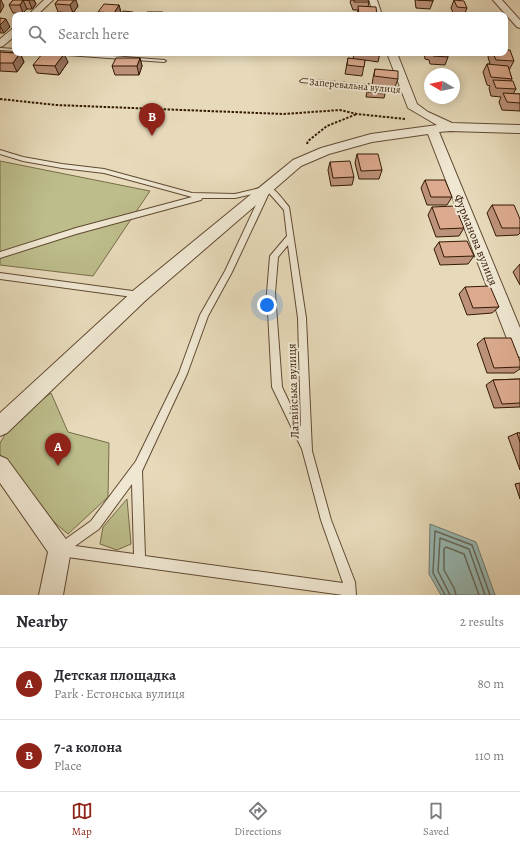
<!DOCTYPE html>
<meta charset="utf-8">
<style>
body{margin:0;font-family:Alegreya,serif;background:#f7f7f7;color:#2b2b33}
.compass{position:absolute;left:424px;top:68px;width:36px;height:36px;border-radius:50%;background:#fff;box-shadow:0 2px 10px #0003;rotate:279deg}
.you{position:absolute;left:267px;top:305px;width:14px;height:14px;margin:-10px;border:3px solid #fff;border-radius:50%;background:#1a73e8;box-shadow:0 0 0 6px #1a73e833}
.badge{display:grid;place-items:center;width:26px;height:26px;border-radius:50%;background:#8f2418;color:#fff;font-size:13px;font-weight:700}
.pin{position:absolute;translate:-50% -33px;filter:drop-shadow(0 1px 2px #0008)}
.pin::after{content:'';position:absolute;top:21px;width:14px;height:12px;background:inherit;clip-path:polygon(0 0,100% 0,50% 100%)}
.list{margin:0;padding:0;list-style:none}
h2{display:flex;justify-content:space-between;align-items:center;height:52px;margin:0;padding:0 16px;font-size:17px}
h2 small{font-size:13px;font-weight:400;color:#7c7c81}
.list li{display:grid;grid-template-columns:26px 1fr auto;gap:12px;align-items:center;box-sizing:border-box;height:72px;padding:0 16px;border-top:1px solid #e1e1e2}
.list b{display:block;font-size:15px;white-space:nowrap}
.list p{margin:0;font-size:13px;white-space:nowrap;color:#7c7c81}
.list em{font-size:13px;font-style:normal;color:#7c7c81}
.icon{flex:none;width:22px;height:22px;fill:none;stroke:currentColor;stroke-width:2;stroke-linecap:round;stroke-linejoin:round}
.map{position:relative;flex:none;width:520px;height:595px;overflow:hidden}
.search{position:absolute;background:#fff;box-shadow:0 2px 10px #0003;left:12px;right:12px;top:12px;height:44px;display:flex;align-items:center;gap:10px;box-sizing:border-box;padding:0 14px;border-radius:8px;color:#7c7c81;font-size:15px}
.sheet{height:196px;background:#fff}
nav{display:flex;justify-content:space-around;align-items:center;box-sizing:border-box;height:56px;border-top:1px solid #e1e1e2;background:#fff;font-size:11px;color:#7c7c81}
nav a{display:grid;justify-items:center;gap:2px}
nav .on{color:#8f2418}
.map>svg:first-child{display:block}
.green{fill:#bcbd8b;stroke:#786c48}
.water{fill:#97bab5;stroke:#6f7a6f}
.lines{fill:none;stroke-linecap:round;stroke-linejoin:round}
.shore{stroke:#666a5d;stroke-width:1.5}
.service-casing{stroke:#614a32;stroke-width:2}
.minor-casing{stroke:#614a32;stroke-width:2}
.path{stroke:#341a05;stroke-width:2;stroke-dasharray:2.5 1.5;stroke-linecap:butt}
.service{fill:#efe7d2;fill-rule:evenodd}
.minor{fill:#efe7d2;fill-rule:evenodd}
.wall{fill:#bd927a;stroke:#341a05}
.shaded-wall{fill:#9a7763;stroke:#341a05}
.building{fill:#dcaa8e;stroke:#341a05}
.labels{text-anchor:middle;stroke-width:4;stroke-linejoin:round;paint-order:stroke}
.far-street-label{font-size:10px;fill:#341a05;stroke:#efe7d2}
.street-label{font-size:12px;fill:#341a05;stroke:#efe7d2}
</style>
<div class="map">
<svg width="520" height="595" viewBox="0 0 520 595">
<rect width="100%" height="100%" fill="#e7daba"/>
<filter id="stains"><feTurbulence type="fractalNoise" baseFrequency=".005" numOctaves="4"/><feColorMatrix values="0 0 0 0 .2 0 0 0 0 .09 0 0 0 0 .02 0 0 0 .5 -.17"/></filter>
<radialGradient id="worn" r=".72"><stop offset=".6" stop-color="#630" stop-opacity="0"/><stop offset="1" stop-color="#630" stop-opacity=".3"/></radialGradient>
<g class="green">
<polygon points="0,161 150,191 93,276 0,265"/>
<polygon points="51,393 68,432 109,443 108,497 68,534 31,502 0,454 0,443 13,421"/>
<polygon points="127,499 131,544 117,550 100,544 103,527"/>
</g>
<polygon class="water" points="430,524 476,542 495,595 441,595 429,574"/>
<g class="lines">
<g class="shore">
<polyline points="445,595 433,573 435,531 472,545 490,595"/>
<polyline points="450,595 438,571 440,538 469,549 485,595"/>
<polyline points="456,595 454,588 444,570 444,549 446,547 464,554 479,595"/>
</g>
<defs>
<g id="service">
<polygon points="0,48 15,49 15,51 0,50"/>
<polygon points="51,53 73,53 164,60 166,61 164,62 53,54"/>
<polygon points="303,79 406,88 409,90 406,92 301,82 300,81"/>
<path d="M0 150 23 157 62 164 104 169 192 193 235 194 268 186C277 190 283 200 289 207L306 318 312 451 331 520 355 582 356 595H343L60 556 56 554 54 550 56 546 91 521 136 461 179 373 200 315 225 271 262 192 235 198H202L201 200 76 234 0 258V252L76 228 192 197 104 173 62 168 23 161 0 154ZM269 193 284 210 287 236 270 256 267 293 272 387 302 449 321 520 343 583 145 556 142 471 187 374 208 316 232 272ZM288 245 298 318 301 427 282 387 275 293 278 257ZM132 484 134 554 75 546 99 529Z"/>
<polygon points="0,273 140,292 143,293 144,295 143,297 140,298 0,279"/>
</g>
<g id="minor">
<polygon points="44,0 53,0 37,15 28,15"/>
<polygon points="369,0 377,0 382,15 374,15"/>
<polygon points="493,0 502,0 520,20 520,28 517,27"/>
<polygon points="15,28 15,36 3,46 0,47 0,39 12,29"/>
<polygon points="387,53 397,53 417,104 428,112 452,123 520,125 520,133 450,131 439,132 520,328 520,357 514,355 511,349 428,134 372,142 329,154 301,166 146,300 7,433 0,436 0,413 134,290 293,160 321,148 371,134 437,125 408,108"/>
<polygon points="0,456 7,459 68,542 71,550 63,595 39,595 48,552 0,483"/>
</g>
</defs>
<use href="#service" class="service-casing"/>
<use href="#minor" class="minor-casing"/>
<g class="path">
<polyline points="0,99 56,105 284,114 340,110 357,114 405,119"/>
<polyline points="307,144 308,141 327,126 357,114"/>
</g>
<use href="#service" class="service"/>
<use href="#minor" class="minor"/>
</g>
<g class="wall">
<polygon points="13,0 34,0 36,4 32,9 27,9 23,13 13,13 9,5"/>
<polygon points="58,0 78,6 73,13 58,12 55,4"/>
<polygon points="351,0 368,0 369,2 368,7 377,15 357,15 358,10 353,10 350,2"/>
<polygon points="415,0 433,0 433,1 430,9 416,8"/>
<polygon points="454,0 467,8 464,15 454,15 451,8"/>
<polygon points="119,5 121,13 120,15 99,15 98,12"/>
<polygon points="0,18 10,27 4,33 0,33"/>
<polygon points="0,52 20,53 24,62 17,72 0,71"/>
<polygon points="354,53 380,53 378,62 365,60 362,76 345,74 348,58 353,59"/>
<polygon points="424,53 447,53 448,57 445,65 430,64 429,60 425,59"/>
<polygon points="486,53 505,53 514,61 509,70 512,79 511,81 516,89 513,94 520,94 520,111 502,110 499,102 501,97 491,96 489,88 490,86 487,85 483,72 487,64 490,64 488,57 489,54 487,54"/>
<polygon points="140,58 142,66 139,75 115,75 112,66"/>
<polygon points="68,62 59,75 37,73 33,65"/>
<polygon points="375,69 398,79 395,87 385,86 385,94 384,98 366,97 368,84 372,85 373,78"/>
<polygon points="357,154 382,170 379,179 359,179 355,163"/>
<polygon points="330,162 354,177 352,185 331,186 328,170"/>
<polygon points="425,180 452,197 447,205 427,205 421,188"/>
<polygon points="492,205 520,219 520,233 518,235 496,236 487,213"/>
<polygon points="432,207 464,228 459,236 436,237 428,215"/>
<polygon points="439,242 474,256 468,264 440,265 434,249"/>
<polygon points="520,264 520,285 513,272"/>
<polygon points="465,287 499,307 492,313 467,315 459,294"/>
<polygon points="484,338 520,361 520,369 514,373 487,373 477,344"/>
<polygon points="520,379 520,407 494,408 486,385 493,380"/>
<polygon points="517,433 520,433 520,470 508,437"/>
<polygon points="520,483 520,499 515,484"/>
</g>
<g class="shaded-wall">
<polygon points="0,0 1,0 4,6 0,13"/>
<polygon points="23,0 27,9 23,13 20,5"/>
<polygon points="29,0 34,0 36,4 32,9 29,1"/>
<polygon points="74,0 76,0 78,6 73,13 70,5"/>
<polygon points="119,5 121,13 120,15 114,15 114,13"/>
<polygon points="6,19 10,27 4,33 0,26 0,25"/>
<polygon points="20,53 24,62 17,72 13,63"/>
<polygon points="64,54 68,62 59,75 55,66"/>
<polygon points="140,58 142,66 139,75 137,66"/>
</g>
<g class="building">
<polygon points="13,0 29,0 23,0 20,5 9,5"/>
<polygon points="58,0 74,0 70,5 55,4"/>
<polygon points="354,0 368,0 369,2 354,2"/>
<polygon points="418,0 433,0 433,1"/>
<polygon points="454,0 464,1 467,8 457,7"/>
<polygon points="104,4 119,5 114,13 98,12"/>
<polygon points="358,6 376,7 377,15 359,15"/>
<polygon points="123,11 133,12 130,15 120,15"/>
<polygon points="147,12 163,12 161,15 146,15"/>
<polygon points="0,18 6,19 0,25"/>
<polygon points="505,50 510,50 514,61 496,60 493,53 505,53"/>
<polygon points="0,52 15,53 20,53 13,63 0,63"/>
<polygon points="43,53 50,53 64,54 55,66 33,65"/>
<polygon points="432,53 447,53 448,57 433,56"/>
<polygon points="116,58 140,58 137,66 112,66"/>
<polygon points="348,58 365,60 364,67 347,65"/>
<polygon points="487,64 508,66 512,79 491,77"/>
<polygon points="375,69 398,71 398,79 374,76"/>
<polygon points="493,80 513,81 516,89 496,88"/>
<polygon points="368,84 385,86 385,94 367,92"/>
<polygon points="503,93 520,94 520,103 507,102"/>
<polygon points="357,154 378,154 382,170 361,171"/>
<polygon points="350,161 354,177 333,178 330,162"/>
<polygon points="425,180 445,180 452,197 431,197"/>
<polygon points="492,205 514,205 520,219 520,228 502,228"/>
<polygon points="455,206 464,228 440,229 432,207"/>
<polygon points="467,241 474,256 444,257 439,242"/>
<polygon points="490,286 499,307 473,308 465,287"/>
<polygon points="484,338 511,338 520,361 520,367 494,368"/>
<polygon points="520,379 520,403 502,404 493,380"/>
<polygon points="517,433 520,433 520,442"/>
</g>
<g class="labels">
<g class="far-street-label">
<text transform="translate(355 85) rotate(5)" y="4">Заперевальна вулиця</text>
</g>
<g class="street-label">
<text transform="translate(476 240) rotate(68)" y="4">Фурманова вулиця</text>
<text transform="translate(293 391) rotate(-92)" y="4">Латвiйська вулиця</text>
</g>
</g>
<rect width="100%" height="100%" filter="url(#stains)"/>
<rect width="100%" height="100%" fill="url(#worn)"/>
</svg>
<svg class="compass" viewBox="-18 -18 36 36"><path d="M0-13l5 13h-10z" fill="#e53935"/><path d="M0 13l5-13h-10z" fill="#7c7c81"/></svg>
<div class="you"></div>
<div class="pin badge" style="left:58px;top:466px">A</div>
<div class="pin badge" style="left:152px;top:136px">B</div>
<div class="search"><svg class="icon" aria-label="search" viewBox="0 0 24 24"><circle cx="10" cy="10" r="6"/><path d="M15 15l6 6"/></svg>Search here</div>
</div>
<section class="sheet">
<h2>Nearby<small>2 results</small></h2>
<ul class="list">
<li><span class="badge">A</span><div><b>Детская площадка</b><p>Park · Естонська вулиця</p></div><em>80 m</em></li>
<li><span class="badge">B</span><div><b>7-а колона</b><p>Place</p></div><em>110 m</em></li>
</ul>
</section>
<nav>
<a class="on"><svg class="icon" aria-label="map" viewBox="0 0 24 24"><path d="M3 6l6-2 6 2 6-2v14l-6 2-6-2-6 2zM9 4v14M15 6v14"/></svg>Map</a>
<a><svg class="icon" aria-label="directions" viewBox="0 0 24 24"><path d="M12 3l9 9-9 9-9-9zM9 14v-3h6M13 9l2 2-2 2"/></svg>Directions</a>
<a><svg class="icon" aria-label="saved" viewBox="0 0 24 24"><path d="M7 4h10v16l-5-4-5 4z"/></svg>Saved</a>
</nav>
